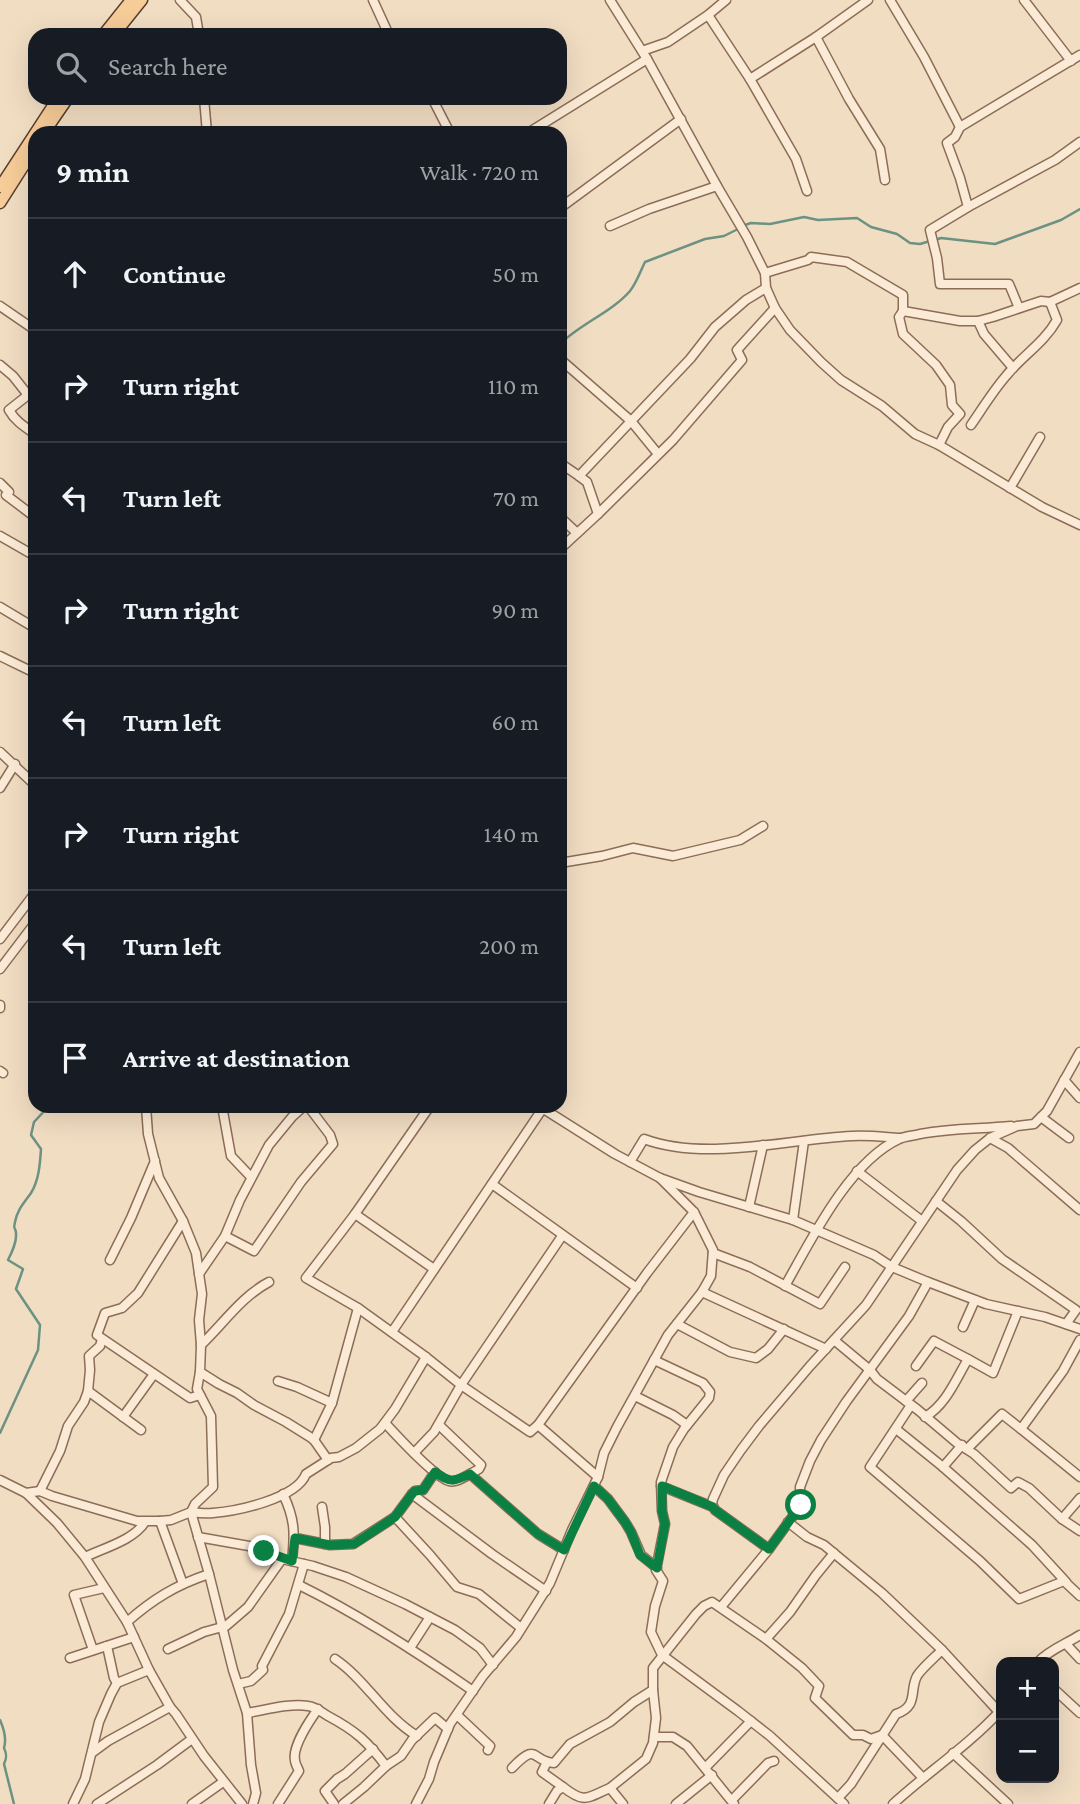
<!DOCTYPE html>
<meta charset="utf-8">
<style>
body{margin:0;font-family:"Crimson Pro",serif;background:#20242c;color:#f1f3f6}
.controls{position:absolute;right:21px;bottom:21px;display:grid;overflow:hidden;border-radius:14px;box-shadow:0 7px 28px #0002}
.controls button{width:63px;height:63px;display:grid;place-items:center;padding:0;border:0;border-bottom:2px solid #363941;background:#171b24;color:#f1f3f6;font:35px sans-serif}
.stop{position:absolute;width:21px;height:21px;margin:-16px;border:5px solid #0b8043;border-radius:50%;background:#fff}
.stop.end{background:#0b8043;border-color:#fff;box-shadow:0 2px 7px #0008}
.list{margin:0;padding:0;list-style:none}
h2{display:flex;justify-content:space-between;align-items:center;height:91px;margin:0;padding:0 28px;font-size:30px}
h2 small{font-size:23px;font-weight:400;color:#9ea1a6}
.list li{display:grid;grid-template-columns:46px 1fr auto;gap:21px;align-items:center;box-sizing:border-box;height:112px;padding:0 28px;border-top:2px solid #363941}
.list b{display:block;font-size:26px;white-space:nowrap}
.list em{font-size:23px;font-style:normal;color:#9ea1a6}
.icon{flex:none;width:38px;height:38px;fill:none;stroke:currentColor;stroke-width:2;stroke-linecap:round;stroke-linejoin:round}
.map{position:relative;flex:none;width:1080px;height:1804px;overflow:hidden}
.search{position:absolute;background:#171b24;box-shadow:0 7px 28px #0002;left:28px;top:28px;width:539px;height:77px;display:flex;align-items:center;gap:18px;box-sizing:border-box;padding:0 24px;border-radius:21px;color:#9ea1a6;font-size:26px}
.panel{position:absolute;background:#171b24;box-shadow:0 7px 28px #0002;left:28px;top:126px;width:539px;height:987px;border-radius:21px}
.map>svg:first-child{display:block}
.lines{fill:none;stroke-linecap:round;stroke-linejoin:round}
.stream{stroke:#6b9283;stroke-width:2.5}
.minor-casing{stroke:#8c6d58;stroke-width:11}
.major-casing{stroke:#593c2d;stroke-width:13}
.minor{stroke:#fbebd6;stroke-width:8}
.major{stroke:#f6cc98;stroke-width:10}
.route{stroke:#0b8043;stroke-width:9}
</style>
<div class="map">
<svg width="1080" height="1804" viewBox="0 0 1080 1804">
<rect width="100%" height="100%" fill="#f1ddc2"/>
<g class="lines">
<g class="stream">
<polyline points="745,225 751,223 770,224 804,217 818,220 857,218 871,227 897,234 910,243 920,244 930,241"/>
<polyline points="935,240 941,238 995,244 1061,220 1080,209"/>
<path d="M560 344C580 324 612 312 630 291 637 282 640 272 645 262L705 239 724 236 738 229"/>
<path d="M0 1433 38 1350 40 1325 16 1289 23 1269 8 1260C12 1252 17 1242 16 1233 15 1225 13 1231 15 1222 17 1210 24 1203 31 1193 39 1180 40 1164 41 1149L31 1135 34 1122 49 1106"/>
<path d="M0 1720C4 1729 7 1738 4 1748 7 1754 7 1758 4 1764L14 1804"/>
</g>
<defs>
<g id="minor">
<polyline points="180,0 196,17 199,35"/>
<polyline points="373,0 389,35"/>
<polyline points="610,0 647,59 717,186 747,237 765,273 766,288 775,308 790,330 821,362 841,380 882,406 915,434 939,445 1042,507 1080,525"/>
<polyline points="890,0 924,57 960,127"/>
<polyline points="1024,0 1071,61"/>
<polyline points="708,15 750,79 796,159 807,191"/>
<polyline points="816,37 849,99 880,149 885,180"/>
<polyline points="642,51 668,42 708,15 726,0"/>
<polyline points="750,79 816,37 868,0"/>
<polyline points="204,98 207,133"/>
<polyline points="432,98 450,133"/>
<polyline points="528,133 647,59"/>
<polyline points="968,207 1055,160 1080,142"/>
<polyline points="560,208 681,119"/>
<polyline points="610,226 649,209 717,186"/>
<polyline points="765,273 808,260 811,257 847,262 903,295 903,311 899,317 903,334 936,365 950,385 952,405 960,414 948,427 939,445"/>
<polyline points="0,306 35,330"/>
<polyline points="1019,308 1009,284 940,284 937,258 930,230 968,207 960,178 947,143 955,137 960,127 1080,55"/>
<polyline points="903,311 960,321 978,321 993,317 1041,301 1050,302 1080,288"/>
<polyline points="978,321 984,334 1013,368"/>
<polyline points="560,359 631,421 658,454"/>
<polyline points="0,365 13,376 28,395"/>
<path d="M35 396 28 395 9 410C15 421 25 427 35 434"/>
<path d="M971 425C982 409 993 391 1006 376 1022 356 1044 343 1057 320L1050 302"/>
<polyline points="560,463 579,476"/>
<polyline points="0,483 9,492 6,495 35,517"/>
<polyline points="1010,488 1040,437"/>
<polyline points="598,514 673,440 742,360 737,350 775,308"/>
<polyline points="560,517 577,533"/>
<polyline points="0,536 35,556"/>
<polyline points="560,549 598,514 587,482 579,476 690,359 715,327 746,300 766,288"/>
<polyline points="0,607 35,628"/>
<polyline points="0,656 35,673"/>
<polyline points="0,752 35,785"/>
<polyline points="0,788 15,764"/>
<polyline points="560,863 602,856 633,848 673,856 740,840 763,826"/>
<polyline points="0,939 35,893"/>
<polyline points="0,969 35,923"/>
<polyline points="0,1005 0,1008"/>
<polyline points="0,1071 3,1073"/>
<polyline points="1064,1080 1080,1098"/>
<polyline points="222,1106 231,1156 251,1177"/>
<polyline points="430,1106 355,1214 306,1278 358,1308 426,1357 461,1385 530,1432 538,1425 598,1477"/>
<polyline points="539,1106 615,1154 660,1178 699,1192 793,1220 874,1255 892,1267 928,1282 986,1304 1045,1317 1080,1329"/>
<polyline points="1041,1117 1069,1138"/>
<polyline points="990,1138 1008,1148 1080,1210"/>
<path d="M630 1162 644 1139C706 1162 787 1139 852 1136 868 1135 884 1137 900 1138"/>
<polyline points="857,1171 922,1221"/>
<polyline points="492,1184 637,1288"/>
<polyline points="936,1201 961,1221 1002,1259 1076,1310 1066,1324"/>
<polyline points="749,1207 763,1145"/>
<polyline points="355,1214 434,1269"/>
<polyline points="793,1220 804,1141"/>
<polyline points="183,1221 138,1293 122,1308 105,1313 97,1335 190,1398 200,1395"/>
<polyline points="225,1236 254,1251 301,1182 333,1144 330,1135 308,1106"/>
<polyline points="713,1253 750,1267 820,1304 845,1267"/>
<polyline points="110,1260 131,1218 155,1161"/>
<polyline points="199,1274 225,1236 240,1200 269,1145 292,1117 304,1106"/>
<path d="M785 1286C811 1240 849 1162 899 1139 905 1136 913 1136 920 1134 950 1128 980 1129 1011 1126"/>
<polyline points="702,1292 826,1349"/>
<polyline points="677,1324 730,1352 756,1358 768,1349 784,1329"/>
<polyline points="963,1327 975,1300"/>
<polyline points="392,1332 543,1108"/>
<polyline points="834,1340 870,1370 877,1379 918,1410 957,1443 974,1454 1011,1488 1018,1482 1029,1488 1062,1519 1080,1531"/>
<path d="M201 1345C223 1324 242 1296 269 1282"/>
<polyline points="654,1360 703,1383 710,1392 709,1398 684,1429 673,1447 661,1482 662,1511 665,1524 656,1570 663,1581 655,1606 651,1632 662,1655 738,1711 770,1736 844,1804"/>
<polyline points="916,1366 934,1341 968,1359"/>
<polyline points="200,1372 219,1384 237,1393 254,1405 286,1422 310,1437 314,1440 328,1460"/>
<polyline points="278,1381 297,1387 332,1403"/>
<polyline points="88,1391 141,1430"/>
<polyline points="635,1396 673,1415 687,1425"/>
<polyline points="906,1401 922,1383"/>
<polyline points="911,1405 870,1467 980,1561 1019,1599 1064,1581 1080,1596"/>
<polyline points="123,1417 154,1374"/>
<path d="M925 1417C946 1405 956 1379 968 1359L993 1373 1018 1311"/>
<path d="M386 1424C397 1436 435 1477 449 1481 456 1483 464 1477 470 1474L538 1534 564 1550"/>
<polyline points="439,1425 481,1465 479,1469 470,1474"/>
<polyline points="538,1425 647,1273 694,1212"/>
<polyline points="896,1429 943,1467"/>
<polyline points="1021,1429 1080,1477"/>
<polyline points="314,1440 332,1403 358,1308"/>
<polyline points="962,1445 943,1467 1032,1545 1066,1582"/>
<polyline points="967,1449 1002,1414 1021,1429 1063,1371 1080,1340"/>
<polyline points="414,1453 434,1432 461,1385 562,1236"/>
<polyline points="0,1480 26,1493 57,1523 85,1557 127,1622 149,1670 170,1707 176,1714 204,1756 242,1804"/>
<polyline points="594,1486 608,1499 625,1522 631,1532 641,1555 657,1568"/>
<polyline points="661,1486 713,1507"/>
<polyline points="40,1491 60,1451 68,1426 84,1402 88,1391 90,1370 89,1356 100,1346 102,1339"/>
<polyline points="26,1493 40,1491 52,1496 137,1521 160,1521 171,1520 191,1512 195,1504 213,1487 211,1416 197,1389 200,1372 201,1345 199,1320 202,1294 196,1253 183,1221 159,1178 148,1134 146,1106"/>
<path d="M283 1494C295 1519 295 1533 292 1561"/>
<polyline points="412,1494 492,1554 546,1591"/>
<polyline points="322,1507 325,1527 325,1544"/>
<polyline points="395,1517 430,1555 457,1587 479,1594 521,1628"/>
<polyline points="1062,1519 1080,1498"/>
<polyline points="160,1521 183,1584"/>
<polyline points="788,1522 807,1537 824,1545 882,1593 942,1650 999,1712"/>
<polyline points="198,1537 249,1546 282,1559 313,1566 346,1577 405,1604 455,1630 480,1648 493,1665"/>
<polyline points="295,1538 330,1545 353,1544 395,1517 412,1494 415,1491 423,1490 435,1472"/>
<polyline points="769,1549 715,1510 712,1504 713,1499 724,1475 741,1450 759,1426 810,1366 866,1305 957,1170 975,1150 990,1138 1017,1126 1034,1124 1047,1111 1080,1052"/>
<path d="M85 1557C104 1548 134 1540 145 1522"/>
<path d="M299 1585C360 1615 417 1652 473 1691"/>
<polyline points="721,1607 769,1549 801,1505 800,1487 810,1461 821,1440 846,1402 909,1316 928,1282"/>
<path d="M127 1622C153 1599 176 1585 209 1574"/>
<polyline points="766,1639 790,1612 816,1575 834,1553"/>
<polyline points="1066,1644 1080,1659"/>
<polyline points="107,1646 114,1678 117,1683"/>
<polyline points="410,1648 430,1617"/>
<polyline points="168,1649 204,1632 226,1626 248,1607 282,1559"/>
<polyline points="93,1650 74,1595 104,1588"/>
<polyline points="70,1658 134,1637"/>
<path d="M335 1659C366 1680 384 1716 417 1736"/>
<path d="M1038 1662C1049 1650 1066 1644 1080 1635"/>
<polyline points="238,1684 251,1681 263,1670 262,1666 289,1614 304,1564"/>
<polyline points="1054,1689 1080,1713"/>
<path d="M247 1713C266 1710 289 1703 308 1706 316 1707 321 1712 328 1716 356 1731 367 1741 386 1766"/>
<polyline points="457,1715 490,1746 488,1750"/>
<polyline points="654,1737 673,1737 687,1746 734,1804"/>
<polyline points="93,1752 108,1741 170,1707"/>
<polyline points="953,1753 1008,1804"/>
<polyline points="547,1762 542,1772 563,1787"/>
<path d="M512 1768C538 1741 531 1761 554 1763L570 1744 610 1722 634 1702 653 1690"/>
<polyline points="705,1768 751,1721"/>
<polyline points="610,1788 646,1759 653,1743 656,1718 653,1690 653,1668 696,1614 704,1606 712,1602 766,1639 802,1668 819,1686 815,1698 853,1735 863,1735 871,1739 882,1735 923,1778"/>
<path d="M838 1798 851 1784 896 1714C919 1706 909 1691 917 1676 922 1668 935 1657 942 1650"/>
<polyline points="732,1800 768,1763 774,1761"/>
<polyline points="73,1804 85,1779 99,1722 111,1694 117,1683 149,1670"/>
<polyline points="97,1804 157,1765 192,1739"/>
<polyline points="192,1804 223,1782"/>
<path d="M253 1804 256 1793 251 1765 247 1713 233 1670 209 1574 191 1512C198 1513 206 1514 213 1513 237 1511 296 1499 306 1474L331 1458 339 1457 356 1448 380 1429 395 1409 426 1357"/>
<path d="M278 1804 299 1771C298 1768 295 1764 295 1760 292 1747 310 1720 318 1709"/>
<polyline points="334,1804 325,1791 337,1779 345,1774 373,1749"/>
<polyline points="343,1804 364,1787 386,1766 401,1756 412,1740 435,1718 448,1729"/>
<polyline points="416,1804 429,1779 434,1762 450,1724 483,1676 516,1637 550,1583 572,1530 598,1477 604,1453 617,1427 668,1335 702,1292 711,1276 713,1250 694,1212 660,1178"/>
<path d="M549 1804 557 1791 563 1787C585 1804 586 1798 610 1788L623 1804"/>
<polyline points="676,1804 712,1775"/>
<path d="M893 1804C928 1772 969 1745 1001 1710"/>
</g>
<g id="major">
<polyline points="103,35 131,0"/>
<polyline points="114,35 142,0"/>
<polyline points="44,133 68,98"/>
<polyline points="0,187 58,98"/>
<polyline points="0,203 35,148"/>
</g>
</defs>
<use href="#minor" class="minor-casing"/>
<use href="#major" class="major-casing"/>
<use href="#minor" class="minor"/>
<use href="#major" class="major"/>
</g>
<g class="lines">
<path class="route" d="M264 1551 292 1561 295 1538 330 1545 354 1544 395 1517 412 1494 415 1491 423 1490 435 1472C450 1483 453 1482 470 1474L538 1534 564 1550 594 1486 608 1499 625 1522 631 1532 640 1555 657 1568 665 1524 662 1511V1486L713 1507 715 1510 769 1549 801 1505"/>
</g>
</svg>
<div class="controls">
<button>+</button>
<button>−</button>
</div>
<div class="stop" style="left:801px;top:1505px"></div>
<div class="stop end" style="left:264px;top:1551px"></div>
<div class="search"><svg class="icon" aria-label="search" viewBox="0 0 24 24"><circle cx="10" cy="10" r="6"/><path d="M15 15l6 6"/></svg>Search here</div>
<section class="panel">
<h2>9 min<small>Walk · 720 m</small></h2>
<ul class="list">
<li><svg class="icon" aria-label="ahead" viewBox="0 0 24 24"><path d="M12 20V5M6 11l6-6 6 6"/></svg><div><b>Continue</b></div><em>50 m</em></li>
<li><svg class="icon" aria-label="right" viewBox="0 0 24 24"><path d="M7 20v-9h11M14 6l5 5-5 5"/></svg><div><b>Turn right</b></div><em>110 m</em></li>
<li><svg class="icon" aria-label="left" viewBox="0 0 24 24"><path d="M17 20v-9H6M10 6l-5 5 5 5"/></svg><div><b>Turn left</b></div><em>70 m</em></li>
<li><svg class="icon" aria-label="right" viewBox="0 0 24 24"><path d="M7 20v-9h11M14 6l5 5-5 5"/></svg><div><b>Turn right</b></div><em>90 m</em></li>
<li><svg class="icon" aria-label="left" viewBox="0 0 24 24"><path d="M17 20v-9H6M10 6l-5 5 5 5"/></svg><div><b>Turn left</b></div><em>60 m</em></li>
<li><svg class="icon" aria-label="right" viewBox="0 0 24 24"><path d="M7 20v-9h11M14 6l5 5-5 5"/></svg><div><b>Turn right</b></div><em>140 m</em></li>
<li><svg class="icon" aria-label="left" viewBox="0 0 24 24"><path d="M17 20v-9H6M10 6l-5 5 5 5"/></svg><div><b>Turn left</b></div><em>200 m</em></li>
<li><svg class="icon" aria-label="arrive" viewBox="0 0 24 24"><path d="M6 21V4h12l-3 4 3 4H6"/></svg><div><b>Arrive at destination</b></div></li>
</ul>
</section>
</div>
